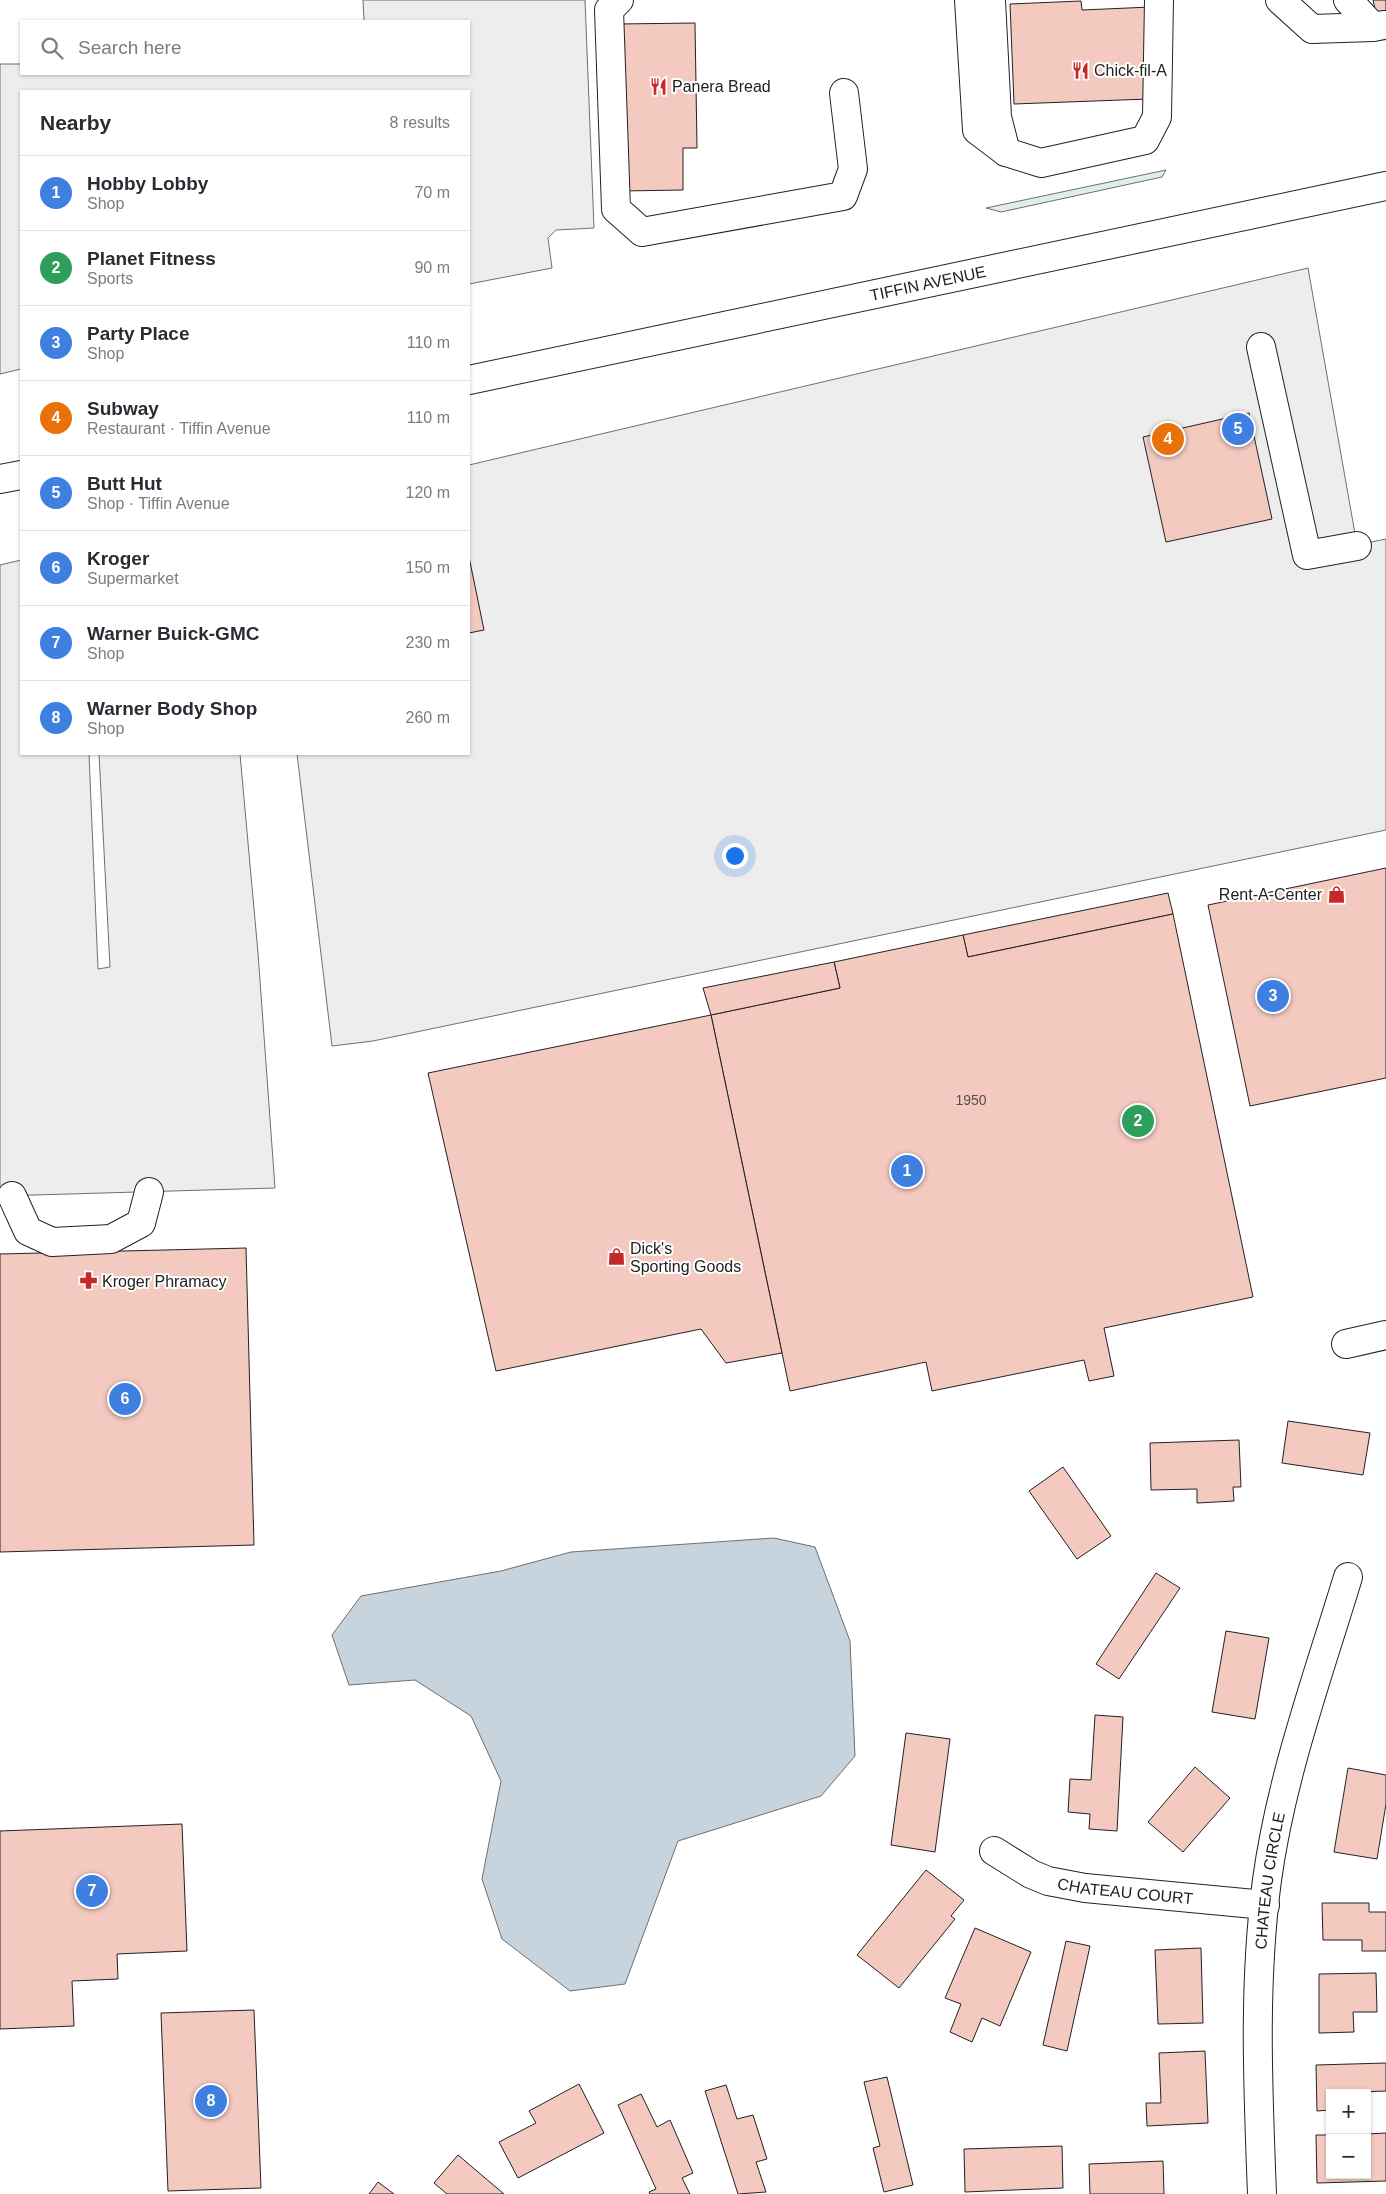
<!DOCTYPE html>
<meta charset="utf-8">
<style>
body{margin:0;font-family:Arial,sans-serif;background:#f2f2f3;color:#2b2b33}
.controls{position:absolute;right:15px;bottom:15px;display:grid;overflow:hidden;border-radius:0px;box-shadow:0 1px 4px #0004}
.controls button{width:45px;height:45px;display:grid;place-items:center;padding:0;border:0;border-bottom:1px solid #e1e1e2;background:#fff;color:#2b2b33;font:25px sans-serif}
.you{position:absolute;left:734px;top:855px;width:18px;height:18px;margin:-12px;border:4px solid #fff;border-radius:50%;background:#1a73e8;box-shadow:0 0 0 8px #1a73e833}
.badge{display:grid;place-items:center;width:32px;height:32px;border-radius:50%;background:#c62828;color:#fff;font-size:16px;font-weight:700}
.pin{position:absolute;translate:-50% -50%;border:2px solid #fff;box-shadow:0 1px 5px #0006}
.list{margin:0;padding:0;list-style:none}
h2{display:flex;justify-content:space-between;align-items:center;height:65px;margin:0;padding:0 20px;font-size:21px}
h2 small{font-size:16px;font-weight:400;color:#7c7c81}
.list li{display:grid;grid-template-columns:32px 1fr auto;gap:15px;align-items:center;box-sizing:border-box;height:75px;padding:0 20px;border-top:1px solid #e1e1e2}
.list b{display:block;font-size:19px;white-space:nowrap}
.list p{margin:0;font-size:16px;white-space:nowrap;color:#7c7c81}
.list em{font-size:16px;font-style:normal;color:#7c7c81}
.icon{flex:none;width:28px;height:28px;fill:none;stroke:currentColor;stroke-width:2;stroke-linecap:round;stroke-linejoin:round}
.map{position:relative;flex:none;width:1386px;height:2194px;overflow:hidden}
.search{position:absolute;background:#fff;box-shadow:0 1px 4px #0004;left:20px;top:20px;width:450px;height:55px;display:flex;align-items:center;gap:12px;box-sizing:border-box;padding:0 18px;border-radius:0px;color:#7c7c81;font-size:19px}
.panel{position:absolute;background:#fff;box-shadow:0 1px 4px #0004;left:20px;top:90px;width:450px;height:665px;border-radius:0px}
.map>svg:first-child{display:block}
.green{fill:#e0efe3;stroke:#6f6f6f}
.parking{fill:#ededed;stroke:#6f6f6f}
.water{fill:#c7d3dd;stroke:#6f6f6f}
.building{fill:#f3c9c0;stroke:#222}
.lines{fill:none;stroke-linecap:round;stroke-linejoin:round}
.minor-casing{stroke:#222;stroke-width:30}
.highway-casing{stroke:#222;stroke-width:30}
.minor{stroke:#fff;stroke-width:28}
.highway{stroke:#fff;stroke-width:28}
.labels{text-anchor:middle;stroke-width:4;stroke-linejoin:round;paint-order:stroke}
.number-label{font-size:14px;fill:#564c4a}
.poi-label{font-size:16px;fill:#222;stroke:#fff;text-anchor:start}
.street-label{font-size:16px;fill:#222;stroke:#fff}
</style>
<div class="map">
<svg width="1386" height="2194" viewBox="0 0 1386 2194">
<rect width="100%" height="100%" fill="#fff"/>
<polygon class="green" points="1166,170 1162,177 1001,212 986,208"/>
<g class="parking">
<polygon points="363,0 585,0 594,228 556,230 548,238 552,268 469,284 469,91 21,91 21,369 0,374 0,64 21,64 21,74 469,74 469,21 364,21"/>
<polygon points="1308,268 1357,545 1386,539 1386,830 373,1041 332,1046 297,754 469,754 469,465"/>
<polygon points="21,560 21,754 89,754 98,969 110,967 99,754 240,754 258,953 275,1188 0,1196 0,565"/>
</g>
<polygon class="water" points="774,1538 815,1547 850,1641 855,1756 821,1796 678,1841 625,1984 570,1991 502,1939 482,1879 501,1781 471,1716 415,1680 349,1685 332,1635 361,1596 501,1571 571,1552"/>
<g class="building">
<polygon points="1373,0 1386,0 1386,16 1377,18"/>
<polygon points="1081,1 1082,10 1151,7 1148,99 1014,104 1010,4"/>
<polygon points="695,23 697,148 683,148 683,190 622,191 618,24"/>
<polygon points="1249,413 1272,519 1166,542 1143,437"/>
<polygon points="469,557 484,630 469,633"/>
<polygon points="1386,868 1386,1078 1250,1106 1208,905"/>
<polygon points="1168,893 1173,914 968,957 963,935"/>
<polygon points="1173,914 1253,1297 1104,1328 1114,1376 1089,1381 1084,1360 932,1391 926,1362 790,1391 711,1015 840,988 834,962 963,935 968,957"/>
<polygon points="834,962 840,988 711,1015 703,988"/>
<polygon points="711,1015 782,1353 726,1363 701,1329 496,1371 428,1073"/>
<polygon points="246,1248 254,1545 0,1552 0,1254"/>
<polygon points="1288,1421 1370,1433 1363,1475 1282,1463"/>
<polygon points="1239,1440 1241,1487 1233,1487 1234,1501 1197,1503 1197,1489 1151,1490 1150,1443"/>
<polygon points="1063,1467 1111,1536 1077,1559 1029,1491"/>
<polygon points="1156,1573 1180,1588 1119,1679 1096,1664"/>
<polygon points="1226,1631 1269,1638 1255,1719 1212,1712"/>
<polygon points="1095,1715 1123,1717 1117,1831 1089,1829 1090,1814 1068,1812 1070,1779 1091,1780"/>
<polygon points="906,1733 950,1739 935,1852 891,1845"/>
<polygon points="1195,1767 1230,1798 1183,1852 1148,1822"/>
<polygon points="1348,1768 1386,1775 1386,1804 1377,1859 1334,1852"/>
<polygon points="182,1824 187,1951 117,1954 118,1979 72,1981 74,2026 0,2029 0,1831"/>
<polygon points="926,1870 964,1900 951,1916 955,1919 899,1988 857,1955"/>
<polygon points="1322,1903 1369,1903 1369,1912 1386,1912 1386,1951 1362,1951 1362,1940 1323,1940"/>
<polygon points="975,1928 1031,1952 1000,2026 982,2018 972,2042 950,2032 961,2004 945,1998"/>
<polygon points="1066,1941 1090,1946 1067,2051 1043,2045"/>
<polygon points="1201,1948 1203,2023 1158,2024 1155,1950"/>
<polygon points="1376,1973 1377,2012 1353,2012 1354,2032 1319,2033 1319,1974"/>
<polygon points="254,2010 261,2188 168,2191 161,2013"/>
<polygon points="1205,2051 1208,2123 1147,2126 1146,2103 1161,2103 1159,2053"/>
<polygon points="1386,2063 1386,2091 1330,2093 1330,2110 1317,2111 1316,2065"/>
<polygon points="887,2077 913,2185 884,2192 873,2148 880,2146 864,2082"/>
<polygon points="579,2084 604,2133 518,2178 499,2142 536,2123 529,2111"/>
<polygon points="726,2085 737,2119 753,2115 767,2159 756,2162 766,2192 738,2194 705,2091"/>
<polygon points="641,2094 657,2127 670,2120 693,2173 682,2178 690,2194 650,2194 649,2192 656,2189 618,2105"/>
<polygon points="1386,2133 1386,2181 1317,2183 1316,2135 1330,2135 1330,2175 1367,2175 1367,2134"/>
<polygon points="1062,2146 1063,2188 965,2192 964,2149"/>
<polygon points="458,2155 504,2194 447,2194 434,2183"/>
<polygon points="1163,2161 1164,2194 1090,2194 1089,2164"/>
<polygon points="378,2182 394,2194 369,2194"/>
</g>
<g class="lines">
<defs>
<g id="minor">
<polyline points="619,0 609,10 616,209 642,232 843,196 853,169 844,93"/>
<polyline points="969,0 977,130 1006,152 1041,163 1145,140 1157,117 1159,0"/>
<polyline points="991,0 997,117 1006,152"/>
<polyline points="1280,0 1312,29 1373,27"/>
<polyline points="1348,0 1373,27 1384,25"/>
<polyline points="1261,347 1307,555 1357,546"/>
<polyline points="12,1196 28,1231 52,1242 111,1239 141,1223 149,1192"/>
<polyline points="1346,1344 1386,1335"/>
<path id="s1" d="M994 1851 1031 1874 1048 1881 1085 1888 1265 1905"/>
<path id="s2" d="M1262 2194C1258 2089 1253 1985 1267 1880 1281 1777 1318 1676 1348 1577"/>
</g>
<g id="highway">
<path id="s3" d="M469 380 1386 186"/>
<polyline points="0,479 21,475"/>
</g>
</defs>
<use href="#minor" class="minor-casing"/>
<use href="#highway" class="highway-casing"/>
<use href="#minor" class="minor"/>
<use href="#highway" class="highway"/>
</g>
<defs>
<symbol id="restaurant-bare" viewBox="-9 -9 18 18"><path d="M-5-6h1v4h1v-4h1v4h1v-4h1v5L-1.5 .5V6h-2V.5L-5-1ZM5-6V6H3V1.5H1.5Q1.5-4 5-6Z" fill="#c62828" stroke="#fff" stroke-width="2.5" paint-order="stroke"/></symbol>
<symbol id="shop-bare" viewBox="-9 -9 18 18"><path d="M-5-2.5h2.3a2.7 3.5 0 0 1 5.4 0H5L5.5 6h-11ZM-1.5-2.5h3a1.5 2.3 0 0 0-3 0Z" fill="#c62828" stroke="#fff" stroke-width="2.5" paint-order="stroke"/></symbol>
<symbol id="pharmacy-bare" viewBox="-9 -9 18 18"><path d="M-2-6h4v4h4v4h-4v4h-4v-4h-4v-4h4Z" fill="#c62828" stroke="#fff" stroke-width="2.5" paint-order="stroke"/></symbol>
</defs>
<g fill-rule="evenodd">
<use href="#restaurant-bare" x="1068" y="58" width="25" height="25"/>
<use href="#restaurant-bare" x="646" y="74" width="25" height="25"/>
<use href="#shop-bare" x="1324" y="882" width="25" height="25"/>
<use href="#shop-bare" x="604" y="1244" width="25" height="25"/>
<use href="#pharmacy-bare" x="76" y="1268" width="25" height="25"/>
</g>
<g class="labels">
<g class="number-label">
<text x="971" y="1105">1950</text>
</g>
<g class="poi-label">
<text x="1094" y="76">Chick-fil-A</text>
<text x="672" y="92">Panera Bread</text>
<text x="1322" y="900" text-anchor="end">Rent-A-Center</text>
<text x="630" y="1254">Dick's<tspan x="630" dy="18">Sporting Goods</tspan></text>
<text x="102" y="1287">Kroger Phramacy</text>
</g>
<g class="street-label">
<text dy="6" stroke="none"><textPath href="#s3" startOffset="469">TIFFIN AVENUE</textPath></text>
<text dy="6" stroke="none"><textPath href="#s2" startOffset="314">CHATEAU CIRCLE</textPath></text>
<text dy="6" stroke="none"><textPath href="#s1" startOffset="140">CHATEAU COURT</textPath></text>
</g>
</g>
</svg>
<div class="controls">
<button>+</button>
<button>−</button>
</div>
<div class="you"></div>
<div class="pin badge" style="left:907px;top:1171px;background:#3f7fe0">1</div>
<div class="pin badge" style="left:1138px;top:1121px;background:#2e9e5b">2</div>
<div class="pin badge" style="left:1273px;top:996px;background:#3f7fe0">3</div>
<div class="pin badge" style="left:1168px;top:439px;background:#e8710a">4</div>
<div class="pin badge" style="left:1238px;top:429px;background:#3f7fe0">5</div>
<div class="pin badge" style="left:125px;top:1399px;background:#3f7fe0">6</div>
<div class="pin badge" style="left:92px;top:1891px;background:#3f7fe0">7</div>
<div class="pin badge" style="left:211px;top:2101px;background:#3f7fe0">8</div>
<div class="search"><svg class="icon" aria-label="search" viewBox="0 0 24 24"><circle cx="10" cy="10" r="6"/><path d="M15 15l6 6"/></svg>Search here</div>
<section class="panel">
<h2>Nearby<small>8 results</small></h2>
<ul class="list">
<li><span class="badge" style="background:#3f7fe0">1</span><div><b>Hobby Lobby</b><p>Shop</p></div><em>70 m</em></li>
<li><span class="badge" style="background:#2e9e5b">2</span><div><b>Planet Fitness</b><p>Sports</p></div><em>90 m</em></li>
<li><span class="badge" style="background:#3f7fe0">3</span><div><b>Party Place</b><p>Shop</p></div><em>110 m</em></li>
<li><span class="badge" style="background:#e8710a">4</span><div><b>Subway</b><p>Restaurant · Tiffin Avenue</p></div><em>110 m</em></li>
<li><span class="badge" style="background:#3f7fe0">5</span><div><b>Butt Hut</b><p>Shop · Tiffin Avenue</p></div><em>120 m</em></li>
<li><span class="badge" style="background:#3f7fe0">6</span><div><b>Kroger</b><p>Supermarket</p></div><em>150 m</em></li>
<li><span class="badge" style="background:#3f7fe0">7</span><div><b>Warner Buick-GMC</b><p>Shop</p></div><em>230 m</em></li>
<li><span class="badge" style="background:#3f7fe0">8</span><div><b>Warner Body Shop</b><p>Shop</p></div><em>260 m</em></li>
</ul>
</section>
</div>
